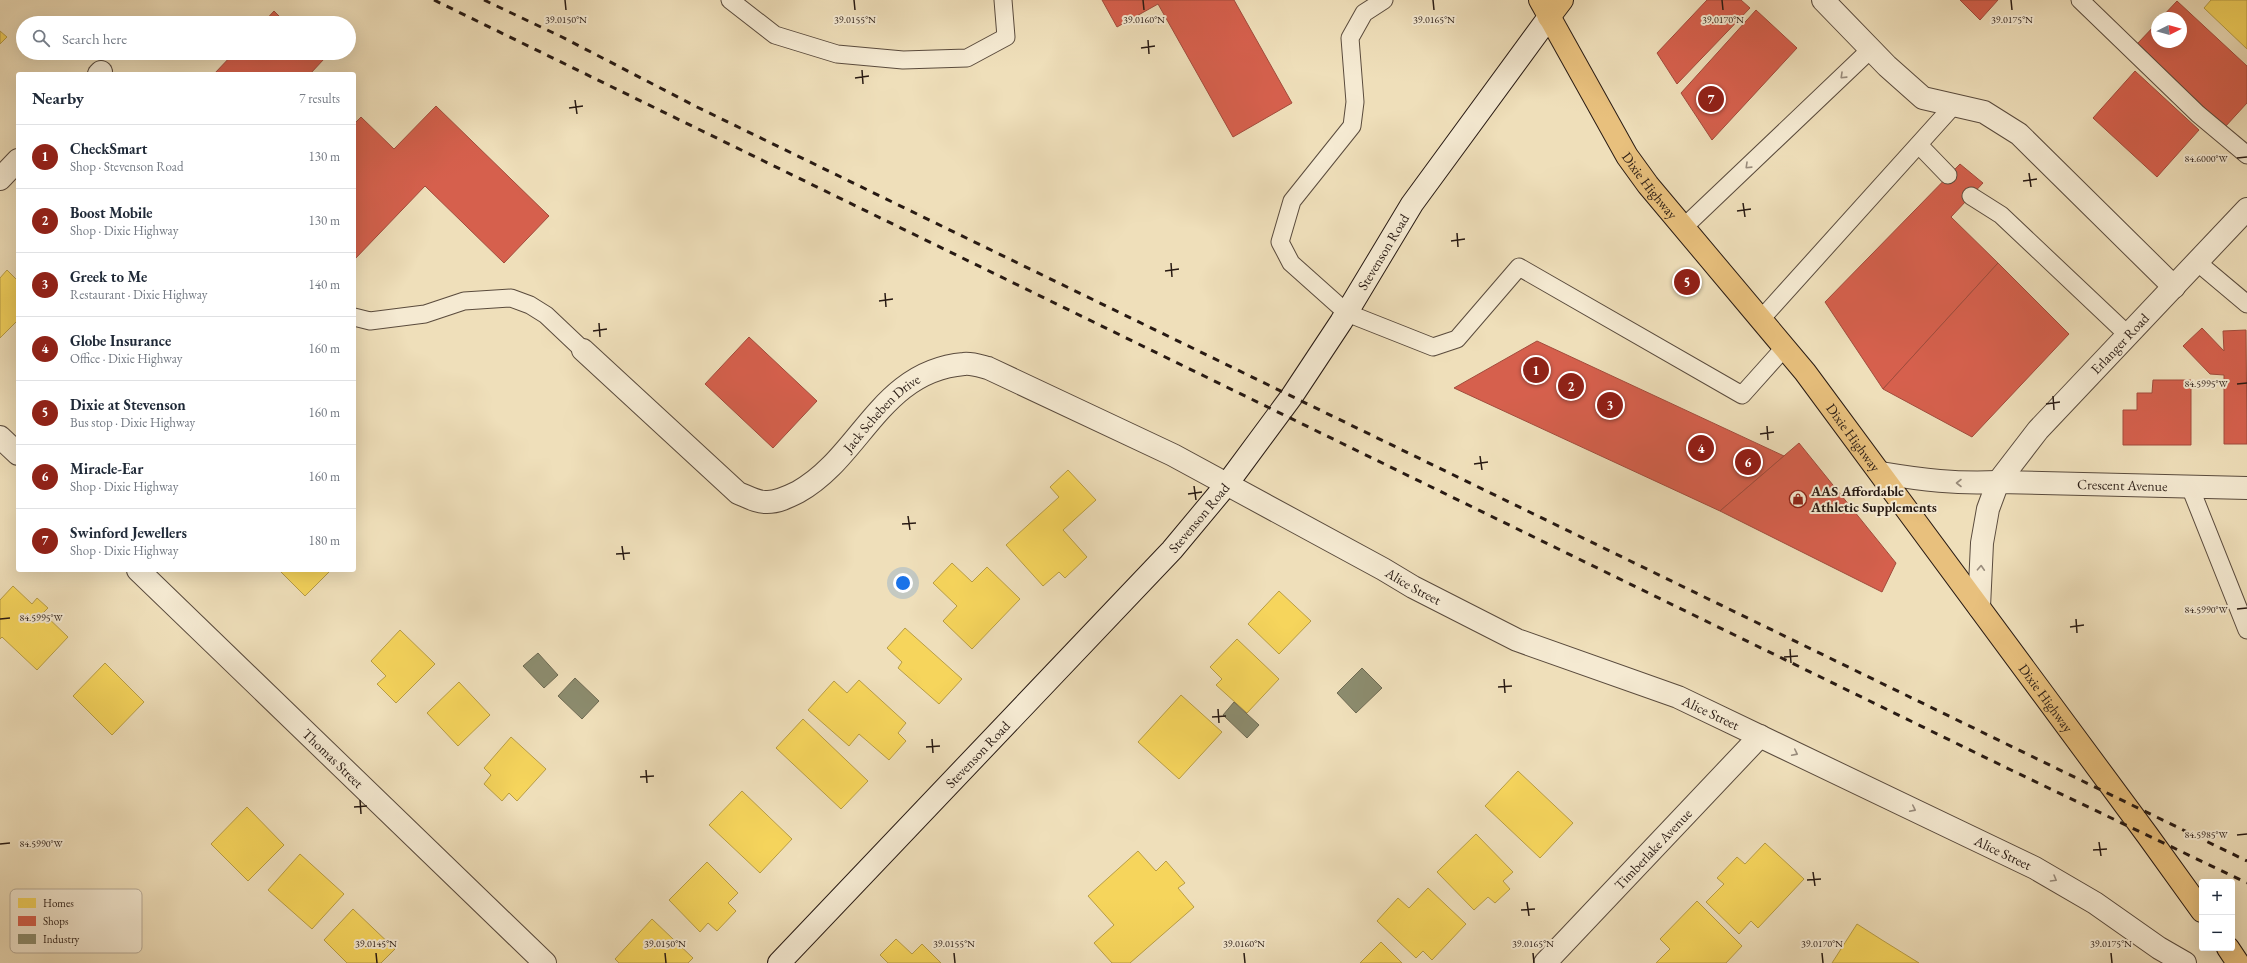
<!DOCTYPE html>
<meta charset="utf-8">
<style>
body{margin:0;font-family:"EB Garamond",serif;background:#f6f6f7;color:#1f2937}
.controls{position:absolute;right:12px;bottom:12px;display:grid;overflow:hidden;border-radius:4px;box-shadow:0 4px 16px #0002}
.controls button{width:36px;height:36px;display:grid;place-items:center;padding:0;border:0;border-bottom:1px solid #e0e1e3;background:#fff;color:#1f2937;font:20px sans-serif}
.compass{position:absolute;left:2151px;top:12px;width:36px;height:36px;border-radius:50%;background:#fff;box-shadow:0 4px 16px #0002;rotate:84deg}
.you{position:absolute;left:903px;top:583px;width:14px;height:14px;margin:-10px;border:3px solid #fff;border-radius:50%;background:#1a73e8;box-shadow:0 0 0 6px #1a73e833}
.badge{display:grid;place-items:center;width:26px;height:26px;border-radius:50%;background:#8f2418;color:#fff;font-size:13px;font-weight:700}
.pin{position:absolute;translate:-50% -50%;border:2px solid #fff;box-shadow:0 1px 4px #0006}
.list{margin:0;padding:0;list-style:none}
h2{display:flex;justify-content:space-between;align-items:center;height:52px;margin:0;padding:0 16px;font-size:17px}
h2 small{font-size:13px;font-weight:400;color:#747a83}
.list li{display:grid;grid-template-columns:26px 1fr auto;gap:12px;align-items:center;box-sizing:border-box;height:64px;padding:0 16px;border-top:1px solid #e0e1e3}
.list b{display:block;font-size:15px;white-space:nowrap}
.list p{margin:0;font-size:13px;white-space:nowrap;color:#747a83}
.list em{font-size:13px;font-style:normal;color:#747a83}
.icon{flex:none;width:22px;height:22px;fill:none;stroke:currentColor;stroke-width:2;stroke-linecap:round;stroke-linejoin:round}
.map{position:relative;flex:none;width:2247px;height:963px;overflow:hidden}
.search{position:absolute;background:#fff;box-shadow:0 4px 16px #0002;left:16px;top:16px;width:340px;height:44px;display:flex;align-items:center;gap:10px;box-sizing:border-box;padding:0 14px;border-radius:22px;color:#747a83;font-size:15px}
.panel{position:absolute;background:#fff;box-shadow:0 4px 16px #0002;left:16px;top:72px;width:340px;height:500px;border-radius:4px}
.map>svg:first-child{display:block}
.homes{fill:#f6d55c;stroke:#b89d46}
.shops{fill:#d6604d;stroke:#a24b3c}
.industry{fill:#8c8c6e;stroke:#6e6a53}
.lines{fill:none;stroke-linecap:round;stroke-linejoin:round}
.lane-casing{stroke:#5a4b3d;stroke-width:19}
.street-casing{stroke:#5a4b3d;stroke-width:24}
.secondary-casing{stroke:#281a13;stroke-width:24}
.primary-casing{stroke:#281a13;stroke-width:24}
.lane{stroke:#f5ead2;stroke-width:17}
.street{stroke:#f5ead2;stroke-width:22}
.secondary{stroke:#f5ead2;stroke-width:22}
.primary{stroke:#e8c07d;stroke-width:22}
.rail{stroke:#281a13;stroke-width:3;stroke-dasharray:7 7;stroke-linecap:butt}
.oneway{stroke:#998c7c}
.ticks{fill:none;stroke:#281a13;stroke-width:1.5}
.labels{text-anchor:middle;stroke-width:4;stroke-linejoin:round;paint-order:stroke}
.street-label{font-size:14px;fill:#281a13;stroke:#f5ead2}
.poi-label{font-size:14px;font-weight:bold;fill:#281a13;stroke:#f5ead2;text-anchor:start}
.key{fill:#f5ead2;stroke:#b8ac99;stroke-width:1}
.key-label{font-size:11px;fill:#281a13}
.ticks-label{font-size:10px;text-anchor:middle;fill:#281a13;stroke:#f5ead2;stroke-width:4;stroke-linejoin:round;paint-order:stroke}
</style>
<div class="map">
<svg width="2247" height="963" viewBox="0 0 2247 963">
<rect width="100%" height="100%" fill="#efdfba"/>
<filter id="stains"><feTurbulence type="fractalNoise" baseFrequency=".005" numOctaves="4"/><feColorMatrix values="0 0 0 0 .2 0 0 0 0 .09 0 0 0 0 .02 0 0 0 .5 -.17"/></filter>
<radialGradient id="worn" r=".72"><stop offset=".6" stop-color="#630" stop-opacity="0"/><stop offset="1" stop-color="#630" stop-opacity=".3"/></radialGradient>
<g class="homes">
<polygon points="2211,0 2247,0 2247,49 2204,8"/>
<polygon points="0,31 7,37 0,44"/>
<polygon points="7,270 18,281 18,320 0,338 0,278"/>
<polygon points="1068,470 1096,500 1063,530 1087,557 1065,578 1059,572 1043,586 1006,545 1059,497 1050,487"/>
<polygon points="952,563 972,582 987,567 1020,599 972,649 943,621 957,606 933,583"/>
<polygon points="279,570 331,570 305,596"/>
<polygon points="13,586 32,604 37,598 48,608 43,613 68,637 37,670 2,637 0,639 0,600"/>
<polygon points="1279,591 1311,621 1279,654 1248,624"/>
<polygon points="905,628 962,679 939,704 898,668 902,662 887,648"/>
<polygon points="400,630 435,664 396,703 377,684 386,676 371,661"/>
<polygon points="1237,639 1279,679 1247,713 1216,685 1222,679 1210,667"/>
<polygon points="105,663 144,702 112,735 73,696"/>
<polygon points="859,680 906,723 898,733 906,741 889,760 859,734 849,746 808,710 834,681 847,693"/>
<polygon points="459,682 490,715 458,746 427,713"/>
<polygon points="1181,695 1222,732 1179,779 1138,742"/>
<polygon points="803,719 868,781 841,809 776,748"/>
<polygon points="511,737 546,769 517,801 509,793 502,801 484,784 491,775 484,768"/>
<polygon points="1518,771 1573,823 1540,858 1485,806"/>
<polygon points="742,791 792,839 760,873 709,825"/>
<polygon points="247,807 284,845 248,881 211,844"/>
<polygon points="1476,834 1513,872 1503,881 1510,889 1495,903 1488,897 1474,910 1437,872"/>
<polygon points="1765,843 1804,879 1758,928 1751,921 1739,934 1706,902 1724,884 1717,878 1737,857 1745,864"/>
<polygon points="1138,851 1156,871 1166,861 1185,883 1178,888 1194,907 1130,963 1112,963 1094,943 1114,925 1088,896"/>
<polygon points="300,854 344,894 312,929 268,890"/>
<polygon points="707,862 738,893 728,903 736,911 717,931 708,923 700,932 669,900"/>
<polygon points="1428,888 1466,924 1432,960 1423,951 1416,958 1377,921 1398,898 1409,908"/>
<polygon points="1697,901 1742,946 1726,963 1656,963 1670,949 1660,939"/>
<polygon points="353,909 395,949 381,963 347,963 324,940"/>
<polygon points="652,919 693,958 688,963 619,963 615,959"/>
<polygon points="1857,924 1882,940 1919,963 1832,963"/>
<polygon points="896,939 912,954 922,944 941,963 888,963 880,955"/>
<polygon points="1381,942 1402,963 1360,963"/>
</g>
<g class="shops">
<polygon points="1102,0 1234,0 1292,103 1233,137 1158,4 1117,27"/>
<polygon points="1707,0 1741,0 1750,8 1677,84 1657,53"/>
<polygon points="1960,0 1998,0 1980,20"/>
<polygon points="2177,1 2247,66 2247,103 2225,127 2137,44 2157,23 2157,42 2181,42 2181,18 2161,18"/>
<polygon points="1756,10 1797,48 1712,140 1681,93"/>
<polygon points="274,11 286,23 263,23"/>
<polygon points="234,53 318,53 324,59 310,74 214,74"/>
<polygon points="2135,71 2199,130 2157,177 2093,118"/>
<polygon points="436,106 549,216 504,263 425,186 354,260 354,124 361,117 394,149"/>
<polygon points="1960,164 1983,183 1951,217 1998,263 1883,389 1825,302"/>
<polygon points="1998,263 2069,334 1972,437 1883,389"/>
<polygon points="2202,328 2224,351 2223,331 2246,330 2247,444 2224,444 2224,375 2210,374 2183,346"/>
<polygon points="749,337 817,401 773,448 705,384"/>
<polygon points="1537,341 1784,456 1720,511 1454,388"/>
<polygon points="2153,380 2191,380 2191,445 2123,445 2123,410 2137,410 2137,393 2152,393"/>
<polygon points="1799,443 1896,563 1882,592 1720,511"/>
</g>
<g class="industry">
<polygon points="538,653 558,675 544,688 523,666"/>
<polygon points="1362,668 1382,688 1356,713 1337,693"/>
<polygon points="575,678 599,701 582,719 558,696"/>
<polygon points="1234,702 1259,725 1247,738 1223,715"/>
</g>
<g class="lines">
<defs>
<g id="lane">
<polyline points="730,0 775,35 837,54 903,60 967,58 1006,37 1003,0"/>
<polyline points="1384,0 1364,13 1350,38 1355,102 1352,126 1292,201 1280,242 1291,263 1347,313 1433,347 1457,339 1519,267 1742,395 1785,347"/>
<polyline points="2080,0 2198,114 2247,155"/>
<polyline points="1919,145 1948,175"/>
<polyline points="1971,196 2001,215 2128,335"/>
<polyline points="1684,227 1871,49"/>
<polyline points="2197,262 2247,304"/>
<polyline points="354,317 370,321 425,314 464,301 511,298 530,305 546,315 583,350"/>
<polyline points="1762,318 1954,105"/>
<polyline points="2190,487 2247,630"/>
</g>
<g id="street">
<polyline points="1823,0 1887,66 1923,98 1984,112 2019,134 2174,287"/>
<polyline points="99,74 101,72"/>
<polyline points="0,179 18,160"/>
<path id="s1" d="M583 350 738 493C746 496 758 503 767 502 778 502 788 497 798 492 861 457 880 371 964 364 971 363 980 366 988 368L1173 455 1383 569 1413 587 1517 640 1678 697 2035 868 2095 903 2159 948 2185 963"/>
<polyline points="0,437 18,454"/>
<path id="s2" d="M1881 473C1923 480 1956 484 1998 482L2247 488"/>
<path id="s3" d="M138 570 545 963"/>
<path id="s4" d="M1979 607 1982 543 1988 509 1998 482 2038 430 2247 209"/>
<path id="s5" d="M1545 963 1760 736"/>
</g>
<g id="secondary">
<path id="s6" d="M779 963 1172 550 1227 484 1292 396 1341 322 1412 204 1549 17"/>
</g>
<g id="primary">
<path id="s7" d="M1540 0 1627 156 1648 185 1805 372 2148 836 2202 911"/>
<polyline points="1549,17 1562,0"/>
<polyline points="2228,948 2238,963"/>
</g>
</defs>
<use href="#lane" class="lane-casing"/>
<use href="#street" class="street-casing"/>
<use href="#secondary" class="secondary-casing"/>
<use href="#primary" class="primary-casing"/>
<use href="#lane" class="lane"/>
<use href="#street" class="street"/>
<use href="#secondary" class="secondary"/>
<use href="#primary" class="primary"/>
<g class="rail">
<polyline points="434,0 2011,770 2247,883"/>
<polyline points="484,0 562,37 697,107 2247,861"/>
</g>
</g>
<defs><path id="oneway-chevron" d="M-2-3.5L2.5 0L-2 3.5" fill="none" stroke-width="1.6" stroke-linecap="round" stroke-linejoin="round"/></defs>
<g class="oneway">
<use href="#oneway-chevron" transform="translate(1843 76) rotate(136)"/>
<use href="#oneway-chevron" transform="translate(1748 166) rotate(136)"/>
<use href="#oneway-chevron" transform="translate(1959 483) rotate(-180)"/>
<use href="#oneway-chevron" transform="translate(1981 568) rotate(-87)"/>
<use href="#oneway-chevron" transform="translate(1795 753) rotate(26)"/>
<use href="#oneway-chevron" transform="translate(1913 809) rotate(26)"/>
<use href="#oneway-chevron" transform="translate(2054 879) rotate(30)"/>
</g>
<path class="ticks" d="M565 0 566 10M854 0 855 10M1143 0 1144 10M1433 0 1434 10M1722 0 1723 10M2011 0 2012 10M1148 40 1149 54M1141 48 1155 46M862 70 863 84M855 78 869 76M575 100 577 114M569 108 583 106M2237 158 2247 157M2029 173 2031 187M2023 181 2037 179M1743 203 1745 217M1737 211 1751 209M1457 233 1458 247M1451 241 1465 239M1171 263 1172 277M1165 271 1179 269M885 293 886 307M879 301 893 299M599 323 600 337M593 331 607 329M2237 384 2247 383M2053 396 2054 410M2046 404 2060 402M1767 426 1768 440M1760 434 1774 432M1480 456 1482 470M1474 464 1488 462M1194 486 1196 500M1188 494 1202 492M908 516 910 530M902 524 916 523M622 546 624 560M616 554 630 553M2237 609 2247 608M0 619 10 618M2076 619 2077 633M2070 627 2084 625M1790 649 1791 663M1784 657 1798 656M1504 679 1505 693M1498 687 1512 686M1218 709 1219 723M1212 717 1226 716M932 739 933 753M926 747 940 746M646 770 647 783M640 777 654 776M360 800 361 814M354 807 367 806M2237 835 2247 834M2099 842 2101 856M0 844 10 843M2093 850 2107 849M1813 872 1815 886M1807 880 1821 879M1527 902 1529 916M1521 910 1535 909M376 953 377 963M665 953 666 963M954 953 955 963M1244 953 1245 963M1533 953 1534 963M1822 953 1823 963M2111 953 2112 963"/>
<defs>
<symbol id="shop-ring" viewBox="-11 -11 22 22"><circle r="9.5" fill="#f5ead2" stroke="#8f2418" stroke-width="1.5"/><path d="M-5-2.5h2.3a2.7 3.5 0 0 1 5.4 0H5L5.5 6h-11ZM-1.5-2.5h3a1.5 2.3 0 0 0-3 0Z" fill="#8f2418"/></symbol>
</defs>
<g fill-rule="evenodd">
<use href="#shop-ring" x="1788" y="489" width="20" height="20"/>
</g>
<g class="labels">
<g class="street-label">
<text dy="5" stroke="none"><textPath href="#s7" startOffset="216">Dixie Highway</textPath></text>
<text dy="5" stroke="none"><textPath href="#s6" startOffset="936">Stevenson Road</textPath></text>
<text dy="5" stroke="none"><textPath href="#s4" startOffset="312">Erlanger Road</textPath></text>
<text dy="5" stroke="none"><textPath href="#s1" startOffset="390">Jack Scheben Drive</textPath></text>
<text dy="5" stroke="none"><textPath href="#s7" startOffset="540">Dixie Highway</textPath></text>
<text dy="5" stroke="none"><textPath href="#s2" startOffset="242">Crescent Avenue</textPath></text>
<text dy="5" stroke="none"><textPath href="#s6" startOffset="612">Stevenson Road</textPath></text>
<text dy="5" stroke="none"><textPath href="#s1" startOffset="992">Alice Street</textPath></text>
<text dy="5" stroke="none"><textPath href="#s7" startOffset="864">Dixie Highway</textPath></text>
<text dy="5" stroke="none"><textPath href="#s1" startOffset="1316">Alice Street</textPath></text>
<text dy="5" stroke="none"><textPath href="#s6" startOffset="288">Stevenson Road</textPath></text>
<text dy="5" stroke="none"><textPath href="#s3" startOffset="271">Thomas Street</textPath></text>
<text dy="5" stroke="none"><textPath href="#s5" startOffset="157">Timberlake Avenue</textPath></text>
<text dy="5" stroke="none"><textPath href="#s1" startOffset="1640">Alice Street</textPath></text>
</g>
<g class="poi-label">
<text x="1811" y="496">AAS Affordable<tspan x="1811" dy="16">Athletic Supplements</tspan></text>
</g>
</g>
<rect x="10" y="889" width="132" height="64" rx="6" class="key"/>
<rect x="18" y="898" width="18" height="10" fill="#f6d55c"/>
<rect x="18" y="916" width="18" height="10" fill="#d6604d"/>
<rect x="18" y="934" width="18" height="10" fill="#8c8c6e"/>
<g class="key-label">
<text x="43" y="907">Homes</text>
<text x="43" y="925">Shops</text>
<text x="43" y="943">Industry</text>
</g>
<g class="ticks-label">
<text x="566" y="23">39.0150°N</text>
<text x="855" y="23">39.0155°N</text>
<text x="1144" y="23">39.0160°N</text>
<text x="1434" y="23">39.0165°N</text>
<text x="1723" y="23">39.0170°N</text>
<text x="2012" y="23">39.0175°N</text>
<text x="2206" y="162">84.6000°W</text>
<text x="2206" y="387">84.5995°W</text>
<text x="2206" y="613">84.5990°W</text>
<text x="41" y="621">84.5995°W</text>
<text x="2206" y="838">84.5985°W</text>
<text x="41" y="847">84.5990°W</text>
<text x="376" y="947">39.0145°N</text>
<text x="665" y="947">39.0150°N</text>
<text x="954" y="947">39.0155°N</text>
<text x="1244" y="947">39.0160°N</text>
<text x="1533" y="947">39.0165°N</text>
<text x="1822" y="947">39.0170°N</text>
<text x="2111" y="947">39.0175°N</text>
</g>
<rect width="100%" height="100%" filter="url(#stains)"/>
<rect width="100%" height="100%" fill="url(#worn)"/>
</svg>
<div class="controls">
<button>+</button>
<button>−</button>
</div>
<svg class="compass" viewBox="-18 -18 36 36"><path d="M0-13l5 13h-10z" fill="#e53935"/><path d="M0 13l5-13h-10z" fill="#747a83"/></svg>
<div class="you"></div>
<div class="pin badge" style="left:1536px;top:370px">1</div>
<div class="pin badge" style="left:1571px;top:386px">2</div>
<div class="pin badge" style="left:1610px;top:405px">3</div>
<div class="pin badge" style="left:1701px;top:448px">4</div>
<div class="pin badge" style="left:1687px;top:282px">5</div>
<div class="pin badge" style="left:1748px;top:462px">6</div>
<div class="pin badge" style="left:1711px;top:99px">7</div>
<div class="search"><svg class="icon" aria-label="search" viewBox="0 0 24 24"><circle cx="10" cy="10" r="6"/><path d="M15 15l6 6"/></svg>Search here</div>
<section class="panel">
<h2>Nearby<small>7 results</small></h2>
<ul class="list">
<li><span class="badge">1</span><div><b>CheckSmart</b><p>Shop · Stevenson Road</p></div><em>130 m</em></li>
<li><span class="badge">2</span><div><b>Boost Mobile</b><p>Shop · Dixie Highway</p></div><em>130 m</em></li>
<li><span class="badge">3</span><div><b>Greek to Me</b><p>Restaurant · Dixie Highway</p></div><em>140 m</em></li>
<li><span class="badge">4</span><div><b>Globe Insurance</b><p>Office · Dixie Highway</p></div><em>160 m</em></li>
<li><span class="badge">5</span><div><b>Dixie at Stevenson</b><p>Bus stop · Dixie Highway</p></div><em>160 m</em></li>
<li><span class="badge">6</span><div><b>Miracle-Ear</b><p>Shop · Dixie Highway</p></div><em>160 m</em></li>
<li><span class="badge">7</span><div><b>Swinford Jewellers</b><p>Shop · Dixie Highway</p></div><em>180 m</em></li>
</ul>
</section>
</div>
